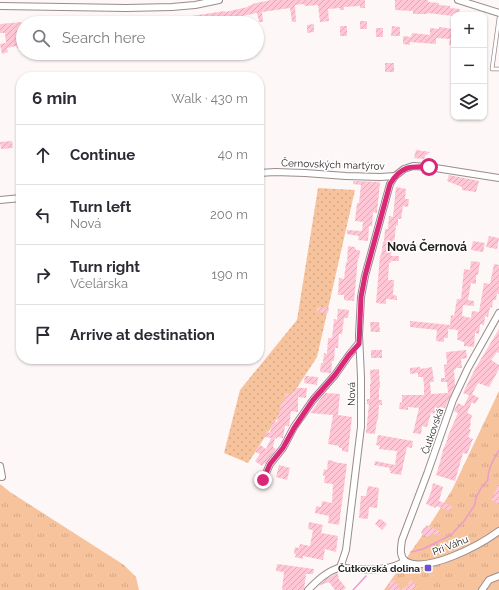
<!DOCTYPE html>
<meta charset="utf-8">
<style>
body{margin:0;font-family:Raleway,sans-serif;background:#f2f2f3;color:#2b2b33}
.controls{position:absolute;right:12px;top:12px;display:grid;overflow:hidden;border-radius:8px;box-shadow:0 1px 3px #0004}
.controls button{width:36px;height:36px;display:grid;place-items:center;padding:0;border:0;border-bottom:1px solid #e1e1e2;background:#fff;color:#2b2b33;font:20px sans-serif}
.stop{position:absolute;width:12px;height:12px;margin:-9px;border:3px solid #db2777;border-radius:50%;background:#fff}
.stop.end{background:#db2777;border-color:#fff;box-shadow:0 1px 4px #0008}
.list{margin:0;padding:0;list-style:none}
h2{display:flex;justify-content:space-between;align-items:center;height:52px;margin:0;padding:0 16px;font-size:17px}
h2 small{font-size:13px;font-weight:400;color:#7c7c81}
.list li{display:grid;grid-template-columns:26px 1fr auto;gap:12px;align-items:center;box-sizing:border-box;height:60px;padding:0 16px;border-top:1px solid #e1e1e2}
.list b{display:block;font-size:15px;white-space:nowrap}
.list p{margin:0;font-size:13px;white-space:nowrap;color:#7c7c81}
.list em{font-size:13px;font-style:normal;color:#7c7c81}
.icon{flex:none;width:22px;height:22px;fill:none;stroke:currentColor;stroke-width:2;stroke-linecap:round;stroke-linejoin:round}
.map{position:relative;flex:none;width:499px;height:590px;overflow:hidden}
.search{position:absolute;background:#fff;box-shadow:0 1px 3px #0004;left:16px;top:16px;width:248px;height:44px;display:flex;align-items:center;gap:10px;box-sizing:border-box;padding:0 14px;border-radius:22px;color:#7c7c81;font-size:15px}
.panel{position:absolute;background:#fff;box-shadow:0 1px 3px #0004;left:16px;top:72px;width:248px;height:292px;border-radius:16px}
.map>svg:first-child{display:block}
.grass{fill:url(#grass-tufts)}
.garden{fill:url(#garden-dots)}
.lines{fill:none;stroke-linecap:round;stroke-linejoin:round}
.stream{stroke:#eb9ccc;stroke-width:1.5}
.building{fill:url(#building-hatch)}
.service-casing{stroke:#9a8c8c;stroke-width:4.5}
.minor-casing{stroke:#9a8c8c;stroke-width:8}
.service{stroke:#fff;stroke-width:3}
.minor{stroke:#fff;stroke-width:6}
.route{stroke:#db2777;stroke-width:5}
.poi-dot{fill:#6952cc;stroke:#fff;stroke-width:1.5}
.labels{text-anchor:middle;stroke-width:3;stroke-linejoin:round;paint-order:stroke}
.street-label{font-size:10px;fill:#252020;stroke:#fff}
.poi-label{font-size:10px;font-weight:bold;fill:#252020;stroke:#fff;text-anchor:end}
.quarter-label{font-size:12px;font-weight:bold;fill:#252020;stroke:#fff}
</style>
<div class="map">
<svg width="499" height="590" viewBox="0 0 499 590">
<defs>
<pattern id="grass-tufts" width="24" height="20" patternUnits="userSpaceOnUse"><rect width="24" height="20" fill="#f7c39d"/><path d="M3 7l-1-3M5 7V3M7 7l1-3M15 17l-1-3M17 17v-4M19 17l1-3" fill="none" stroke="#d4a787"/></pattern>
<pattern id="garden-dots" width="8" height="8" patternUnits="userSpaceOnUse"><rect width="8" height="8" fill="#f7c39d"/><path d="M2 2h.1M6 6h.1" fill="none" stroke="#d4a787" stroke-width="1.8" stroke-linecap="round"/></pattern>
<pattern id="building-hatch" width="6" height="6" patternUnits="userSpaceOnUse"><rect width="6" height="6" fill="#ffc6d5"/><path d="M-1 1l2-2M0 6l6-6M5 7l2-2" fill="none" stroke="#daaab7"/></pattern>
</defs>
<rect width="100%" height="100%" fill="#fdf7f7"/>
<g class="grass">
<polygon points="499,391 499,590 384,590 431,523 452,490"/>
<polygon points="0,484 10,492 124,565 136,577 139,590 0,590"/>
</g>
<polygon class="garden" points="318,188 355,190 317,357 248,463 224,453 240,390 297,320"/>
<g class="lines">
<g class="stream">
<path d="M411 552 423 549 451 535 464 521 474 506 475 503 476 498 481 488 488 480C487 470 494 459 499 450"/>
<polyline points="353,590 366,576"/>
</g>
</g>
<g class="building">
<polygon points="271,0 365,0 365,8 360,8 360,6 344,7 344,10 340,10 340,8 328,9 329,21 320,22 318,5 305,6 304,4 295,5 296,22 292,22 290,8 262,12 263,22 259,22 257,13 211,22 165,23 165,20 225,11 225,12 248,7 248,6 253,5 252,4"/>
<polygon points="395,0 428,0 428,2 439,3 439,5 450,6 450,8 460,9 459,15 454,16 427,13 427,14 413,14 413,11 395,10"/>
<polygon points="82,18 82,23 68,23 68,19"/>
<rect x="122" y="18" width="11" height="5"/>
<rect x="360" y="21" width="7" height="8"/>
<polygon points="22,22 23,31 19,31 19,43 21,43 22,47 17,48 16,46 7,48 8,52 2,54 0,44 6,43 5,33 0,33 0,24"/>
<polygon points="314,24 314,32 307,33 307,25"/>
<rect x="340" y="26" width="7" height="10"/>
<polygon points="392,26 400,27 400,36 391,36"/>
<polygon points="439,27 454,29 454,45 449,45 450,39 436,38 436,44 410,42 410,45 403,44 403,36 411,37 412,33 430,35 430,28 439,29"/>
<rect x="376" y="28" width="7" height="9"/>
<rect x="385" y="63" width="9" height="9"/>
<polygon points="12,141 13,148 1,149 0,142"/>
<polygon points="416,150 430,152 425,156 424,159 414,158"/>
<polygon points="449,175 479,181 476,192 462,190 462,187 447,181"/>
<polygon points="353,181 380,182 377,213 373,212 372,226 369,226 368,241 358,240 359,236 347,234 347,230 362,231 363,222 355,221 357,203 359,203 361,185 353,184"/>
<polygon points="396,187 406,189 405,199 409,199 408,207 403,206 401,219 398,219 398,226 396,225 394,246 392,246 391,256 399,256 399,261 391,261 391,263 389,263 388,280 394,280 393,295 397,296 397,300 386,299 386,304 376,303 380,255 381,256 383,241 384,242 385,229 388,229 389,216 393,217"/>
<polygon points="489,236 499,238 497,249 486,247"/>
<polygon points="473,241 485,243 483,252 471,250"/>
<polygon points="348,246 355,247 356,250 360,250 359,259 358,258 354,301 344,300 344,295 338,295 339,278 344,279 346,262 347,263"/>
<polygon points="471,261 480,262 478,275 476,275 476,284 471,283 468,300 474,301 474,306 463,305 462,316 471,318 472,311 479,312 484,283 490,284 494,264 499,265 499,294 497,293 496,300 493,300 492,308 490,307 488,317 485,316 484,325 480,324 479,334 475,333 474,347 464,346 464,342 460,341 460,340 457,340 458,330 448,329 448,338 444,338 444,342 436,341 437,330 410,327 410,321 450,325 451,315 454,316 457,299 461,299 464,269 470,270"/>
<polygon points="317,307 329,308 328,313 317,312"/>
<polygon points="338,309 349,310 348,318 344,318 342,334 339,334 338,348 335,348 334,361 332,361 331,373 320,372 321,363 323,363 324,353 327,354 328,338 332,338 334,319 337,320"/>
<polygon points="370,322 379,322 380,332 371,332"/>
<polygon points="499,329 499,353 497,352 491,360 499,365 499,369 489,387 478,383 472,394 479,398 475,404 472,402 467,413 472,415 470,423 471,424 469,429 471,430 468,437 473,439 467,454 463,453 455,481 436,475 440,462 443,450 448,438 447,438 458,413 454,411 458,403 464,406 469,395 463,393 475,369"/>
<rect x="371" y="350" width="11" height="8"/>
<polygon points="466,350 467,358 461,359 462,368 456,368 456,369 454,370 455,385 445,408 439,407 439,412 436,411 435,413 431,413 427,427 422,426 421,434 413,433 419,408 408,407 408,410 399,409 400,402 402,403 402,395 424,395 424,385 423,377 418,377 418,373 410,374 410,368 420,367 421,369 432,367 434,382 430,382 431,394 448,393 447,382 441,382 441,378 445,378 444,365 447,364 446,352"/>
<polygon points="379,369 380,388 379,388 379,400 382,400 382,405 379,405 378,420 377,420 375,434 366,433 369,404 367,404 367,399 370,399 370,383 371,384 370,370"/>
<polygon points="305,376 318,377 317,385 304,383"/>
<polygon points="295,388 307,388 306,398 298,397 298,412 291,411 289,426 285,426 283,438 277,437 277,439 275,438 273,447 276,449 265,464 264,463 262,466 255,461 260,454 255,452 260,445 266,449 271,438 265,437 266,431 270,433 272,421 277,422 278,414 279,414 281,401 285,401 285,393 294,394"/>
<polygon points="325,393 340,394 338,415 352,417 348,452 342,451 342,448 339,448 339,446 328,444 333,415 310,413"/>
<polygon points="378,435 413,441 412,448 407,447 401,475 390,473 391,471 389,470 390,468 374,465 375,461 395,465 397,451 379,449 380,446 376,445"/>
<polygon points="328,460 334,461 334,462 347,464 339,525 328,523 329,516 315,513 316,506 321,507 322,501 332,503 333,484 324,483 325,476 323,476 324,469 327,470"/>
<polygon points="279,465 290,468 287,480 276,477"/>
<polygon points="433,483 443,487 439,501 452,506 450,511 436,506 436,508 426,504 431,492"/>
<polygon points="499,484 499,504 491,500"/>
<polygon points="368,486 379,488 377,508 369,507 368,519 359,518 361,496 366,496"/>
<polygon points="379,519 380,520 381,519 387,524 382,530 375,524"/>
<polygon points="309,522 323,525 321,533 338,536 336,552 325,549 323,560 303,556 303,559 295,557 296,554 294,554 295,547 299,548 300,544 310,546 313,530 308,529"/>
<polygon points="426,525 441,532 438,536 432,533 429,538 422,534 421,533 424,527 425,528"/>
<polygon points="277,564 314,569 313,574 306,574 304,590 282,590 284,572 276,571"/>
<polygon points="337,573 339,577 338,578 346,588 343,590 335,590 329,582 318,586 328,578"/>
<polygon points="395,580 400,590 390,590 388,586 390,585 389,583"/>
<polygon points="412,580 417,587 411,590 400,590 409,585 408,582"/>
</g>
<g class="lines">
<defs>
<polyline id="service" points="499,18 492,69 499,69"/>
<g id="minor">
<polyline points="458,0 499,13"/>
<polyline points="0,6 126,8 172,7 195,5 219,0"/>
<polyline points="259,173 275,172 305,173 346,176 380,177 395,176 404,169 413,166 429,167 499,178"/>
<polyline points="0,200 21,198"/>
<polyline points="0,466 2,477"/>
<polyline points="263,480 270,464 283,448 294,427 313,400 335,375 349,355 359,343"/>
<path d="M405 561C399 555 401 548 402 540L427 474 453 400 468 368 499 313"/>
<path d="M405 561C427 574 480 545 499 531"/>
<polyline points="340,568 346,550 361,427 361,377 359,335 361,297 365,276 378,228 390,184 395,176"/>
<path d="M308 590C317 581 326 572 338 568 344 567 351 569 357 569 373 570 391 570 405 561"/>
<polyline points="482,590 489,580 499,576"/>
</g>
</defs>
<use href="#service" class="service-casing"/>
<use href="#minor" class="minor-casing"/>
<use href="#service" class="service"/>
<use href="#minor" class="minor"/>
</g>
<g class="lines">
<path class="route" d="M263 480 270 464 283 448 294 428 313 400 335 375 349 355 359 344 361 297 365 276 390 184C401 166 410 166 429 167"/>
</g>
<rect class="poi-dot" x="424" y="564" width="8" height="8" rx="2"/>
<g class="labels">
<g class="street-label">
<text transform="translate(333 164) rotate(2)" y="4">Černovských martýrov</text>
<text transform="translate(351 394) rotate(-89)" y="4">Nová</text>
<text transform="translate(432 431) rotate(-71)" y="4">Čutkovská</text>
<text transform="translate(450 545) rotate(-21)" y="4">Pri Váhu</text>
</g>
<g class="poi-label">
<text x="420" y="572">Čutkovská dolina</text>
</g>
<g class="quarter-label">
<text x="427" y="251">Nová Černová</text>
</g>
</g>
</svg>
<div class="controls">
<button>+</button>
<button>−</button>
<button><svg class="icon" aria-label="layers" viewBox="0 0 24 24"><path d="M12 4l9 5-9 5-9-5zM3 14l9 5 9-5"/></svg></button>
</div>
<div class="stop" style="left:429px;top:167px"></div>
<div class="stop end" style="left:263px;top:480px"></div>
<div class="search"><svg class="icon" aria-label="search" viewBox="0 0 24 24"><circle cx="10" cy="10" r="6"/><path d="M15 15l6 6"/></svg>Search here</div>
<section class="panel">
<h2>6 min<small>Walk · 430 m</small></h2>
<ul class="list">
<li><svg class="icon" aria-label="ahead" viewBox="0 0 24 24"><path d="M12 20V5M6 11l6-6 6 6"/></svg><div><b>Continue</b></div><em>40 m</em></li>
<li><svg class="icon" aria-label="left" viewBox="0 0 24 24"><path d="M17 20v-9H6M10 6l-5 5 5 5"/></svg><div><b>Turn left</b><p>Nová</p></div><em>200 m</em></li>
<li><svg class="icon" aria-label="right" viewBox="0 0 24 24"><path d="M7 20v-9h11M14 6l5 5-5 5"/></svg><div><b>Turn right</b><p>Včelárska</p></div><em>190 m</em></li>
<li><svg class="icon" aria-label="arrive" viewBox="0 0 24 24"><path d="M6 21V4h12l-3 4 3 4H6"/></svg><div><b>Arrive at destination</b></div></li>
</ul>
</section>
</div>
